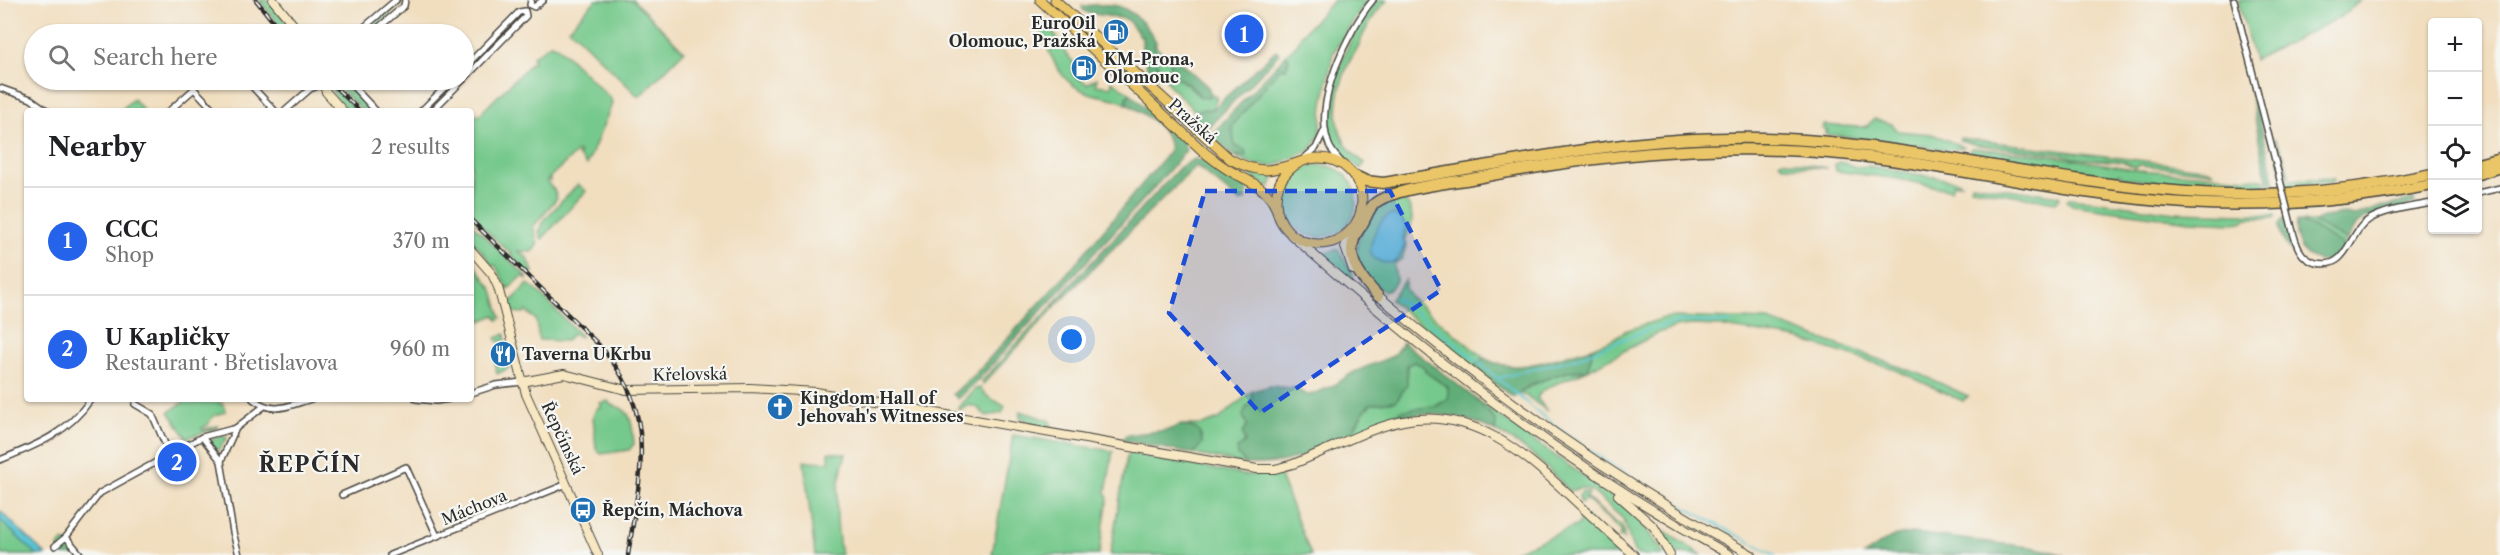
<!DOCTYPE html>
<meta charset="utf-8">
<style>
body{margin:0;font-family:"Libre Caslon Text",serif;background:#f2f2f2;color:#202124}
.controls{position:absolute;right:18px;top:18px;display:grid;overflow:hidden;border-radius:6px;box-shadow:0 2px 4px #0004}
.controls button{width:54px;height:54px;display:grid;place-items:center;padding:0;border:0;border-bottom:2px solid #e0e0e0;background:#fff;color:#202124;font:30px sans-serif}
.you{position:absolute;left:1072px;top:340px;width:21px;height:21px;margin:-15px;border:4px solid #fff;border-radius:50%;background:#1a73e8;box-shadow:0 0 0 9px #1a73e833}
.badge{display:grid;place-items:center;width:39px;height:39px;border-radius:50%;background:#2563eb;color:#fff;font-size:20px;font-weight:700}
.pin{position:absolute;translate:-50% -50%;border:3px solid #fff;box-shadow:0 2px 6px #0006}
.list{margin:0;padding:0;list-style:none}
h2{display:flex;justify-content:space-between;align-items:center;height:78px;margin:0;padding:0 24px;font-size:26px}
h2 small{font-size:20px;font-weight:400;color:#757577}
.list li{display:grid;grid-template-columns:39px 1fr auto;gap:18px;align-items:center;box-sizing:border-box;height:108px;padding:0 24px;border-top:2px solid #e0e0e0}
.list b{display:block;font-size:22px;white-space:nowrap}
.list p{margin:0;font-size:20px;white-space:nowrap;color:#757577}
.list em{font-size:20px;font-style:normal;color:#757577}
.icon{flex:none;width:33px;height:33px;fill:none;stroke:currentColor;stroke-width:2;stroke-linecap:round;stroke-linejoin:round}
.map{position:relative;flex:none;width:2500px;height:555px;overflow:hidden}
.search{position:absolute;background:#fff;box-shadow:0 2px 4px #0004;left:24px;top:24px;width:450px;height:66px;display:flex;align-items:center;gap:15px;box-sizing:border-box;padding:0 21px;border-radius:33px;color:#757577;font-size:22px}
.panel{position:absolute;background:#fff;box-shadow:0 2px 4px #0004;left:24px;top:108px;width:450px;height:294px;border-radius:6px}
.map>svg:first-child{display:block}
.green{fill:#76c98c;stroke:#507a5c;stroke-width:1.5}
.forest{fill:#60ad78;stroke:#466c52;stroke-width:1.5}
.water{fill:#5ac5d4;stroke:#427880;stroke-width:1.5}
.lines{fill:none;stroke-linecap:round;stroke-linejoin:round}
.stream{stroke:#5ac5d4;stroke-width:2}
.street-casing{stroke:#494641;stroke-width:8}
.secondary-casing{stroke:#494641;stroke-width:10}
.primary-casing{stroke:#494641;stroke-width:11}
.highway-casing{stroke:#494641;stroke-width:13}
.street{stroke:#fff;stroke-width:5}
.secondary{stroke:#f7e8c3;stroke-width:8}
.primary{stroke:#ebc669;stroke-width:9}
.highway{stroke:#ebc669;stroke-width:10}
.rail-casing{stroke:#2b2b2b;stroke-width:4.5}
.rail{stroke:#f6f6f2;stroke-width:2;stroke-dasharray:7;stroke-linecap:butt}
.street-bridge-casing{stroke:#494641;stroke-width:8;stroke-linecap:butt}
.street-bridge{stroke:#fff;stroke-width:5}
.marked{fill:#1d4ed8;fill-opacity:0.2;stroke:#1d4ed8;stroke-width:4.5;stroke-dasharray:12 8;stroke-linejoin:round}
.labels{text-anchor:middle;stroke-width:4.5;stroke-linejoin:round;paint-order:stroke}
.poi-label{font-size:16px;font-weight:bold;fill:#2b2b2b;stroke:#f6f6f2;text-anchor:start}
.street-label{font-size:16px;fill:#2b2b2b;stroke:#f6f6f2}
.district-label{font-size:22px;font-weight:bold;letter-spacing:1.5px;fill:#2b2b2b;stroke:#f6f6f2}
</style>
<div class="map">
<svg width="2500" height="555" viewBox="0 0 2500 555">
<rect width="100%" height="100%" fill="#f6f6f2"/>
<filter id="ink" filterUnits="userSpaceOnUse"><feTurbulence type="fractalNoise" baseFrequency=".0167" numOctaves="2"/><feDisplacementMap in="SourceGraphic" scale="12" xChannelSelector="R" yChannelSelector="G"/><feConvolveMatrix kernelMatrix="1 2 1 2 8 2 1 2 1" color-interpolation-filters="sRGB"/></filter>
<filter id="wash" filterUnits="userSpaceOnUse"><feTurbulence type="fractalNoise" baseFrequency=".008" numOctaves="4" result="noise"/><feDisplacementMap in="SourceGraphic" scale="24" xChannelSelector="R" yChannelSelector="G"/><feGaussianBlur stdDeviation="1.35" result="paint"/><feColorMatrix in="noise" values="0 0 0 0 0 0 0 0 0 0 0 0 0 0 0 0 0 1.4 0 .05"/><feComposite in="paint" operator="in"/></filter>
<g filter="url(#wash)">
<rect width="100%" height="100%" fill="#f1debf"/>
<g class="green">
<polygon points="259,0 268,0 296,34 286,34"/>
<polygon points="596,0 633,0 684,51 639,97 569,28"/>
<polygon points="1334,0 1367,0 1333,53 1323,104 1320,135 1311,150 1274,166 1255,165 1234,156 1245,156 1235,147 1232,126 1280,68 1287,66 1289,59 1286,55 1298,43 1301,35"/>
<path d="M1378 0H1388C1377 9 1365 29 1360 42 1357 51 1350 58 1347 67 1333 102 1330 141 1365 163L1360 169C1351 159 1335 154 1330 141 1327 132 1329 122 1330 113 1334 70 1350 33 1378 0Z"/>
<polygon points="2238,0 2361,0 2341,17 2254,60"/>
<polygon points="398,1 401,3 399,6 367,34 359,34"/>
<path d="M1047 21 1066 54 1077 66 1072 72 1087 84 1097 78 1096 85 1111 87 1112 81 1131 94 1126 97 1127 104C1114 97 1099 97 1086 92 1058 82 1051 55 1040 30L1044 29Z"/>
<path d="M1153 38 1156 41V47L1164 54 1172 55 1174 59 1170 60C1169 81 1190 81 1197 95L1208 98 1211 94 1217 97 1213 109 1194 110 1171 87 1155 61Z"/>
<polygon points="550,44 557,46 611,99 612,104 587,165 577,155 580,153 578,151 550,177 550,181 548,179 546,181 554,190 557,198 533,227 538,244 532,252 517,251 528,258 533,272 530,275 510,254 511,252 508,251 471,216 471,119 476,114 478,116 534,60 532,57"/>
<polygon points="331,80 343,80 373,111 363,111"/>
<polygon points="328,82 357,111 349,111 335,97"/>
<polygon points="133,99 143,109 140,111 126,111 123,108"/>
<polygon points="1874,119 1892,124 1898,131 1932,134 1964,147 1949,150 1825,134 1825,131 1828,131 1822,128 1823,125 1861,127 1867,126"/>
<polygon points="1960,138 2209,169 2213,172 2140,165 2135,167 2124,162 2075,158 2060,154 1979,145 1959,140"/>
<polygon points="1971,148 2048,155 2140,170 2261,179 2265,180 2266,184 2264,186 2189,185 2138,180 2125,178 2118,174 2114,177 1971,154 1969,152"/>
<polygon points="1782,160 1828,168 1783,166 1779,162"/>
<polygon points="1840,162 1856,167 1868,166 1958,181 1961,183 1953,184 1951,190 1898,179 1836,171 1835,165"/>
<circle cx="1320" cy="201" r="36"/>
<polygon points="1245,173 1275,176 1270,188"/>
<polygon points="2333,178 2334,181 2330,182 2291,186 2287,186 2285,183 2285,180"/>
<polygon points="578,184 586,191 542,239 539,233 544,220"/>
<polygon points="1972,184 2059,196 2060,199 2055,202 1971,188"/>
<path d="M1397 198C1417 202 1414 228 1404 240L1407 243 1402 259 1394 264 1396 281 1390 289 1383 291 1366 277 1356 257 1358 238 1376 207Z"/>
<polygon points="2070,198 2174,212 2275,215 2275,218 2247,218 2242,222 2232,223 2189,221 2072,205 2067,201"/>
<polygon points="2302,222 2315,222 2345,240 2342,251 2341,244"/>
<polygon points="471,223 527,277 527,279 523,276 507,290 504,290 507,287 495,265 492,266 485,255 471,240"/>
<polygon points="1338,249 1353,275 1352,280 1322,254"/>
<polygon points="471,260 493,290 501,318 498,320 495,315 471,325"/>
<polygon points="1405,280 1405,289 1410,297 1484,358 1473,368 1390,300"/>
<polygon points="528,284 536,290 582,337 572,334 566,341 539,340 536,320 526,311 524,313 511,312 509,304"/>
<polygon points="1053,305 1055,307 983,384 982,381"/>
<path d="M1677 317 1768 320 1920 374 1968 396 1963 401 1894 369 1798 339 1718 326 1695 325 1679 326 1658 333 1588 370 1553 385 1542 391 1537 398 1547 411 1527 396 1519 394C1540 379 1563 371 1588 370L1592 352 1591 348 1611 340 1625 331 1664 318Z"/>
<polygon points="505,334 509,368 497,374 495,362 507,355 502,341 498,342 496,338"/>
<polygon points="1414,362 1423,366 1427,373 1448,388 1448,399 1436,406 1397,414 1397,418 1351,435 1362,414 1371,404 1396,401 1407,385 1407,365"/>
<polygon points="980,388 988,397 1005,406 1002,413 986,416 978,408 970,405 959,410 958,408 975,389"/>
<polygon points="1252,391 1252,402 1246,408 1247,425 1243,434 1245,443 1238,455 1246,464 1193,454 1190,426 1181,425 1202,425 1219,419"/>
<polygon points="188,399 194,399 197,402 201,399 216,399 220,404 222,403 226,411 212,417 208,425 202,428 203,430 218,426 217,428 187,438 169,412"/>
<path d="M1476 399 1631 510 1666 555H1638L1633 550 1624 520 1593 492 1582 488 1570 491C1547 468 1526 445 1495 431L1496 421Z"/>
<path d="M608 401 611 405C633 408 632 425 634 444L629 450 601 454 596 449 593 416 596 409 601 407 600 403Z"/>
<path d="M1020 411 1049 420 1052 426 1047 429C1031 426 1032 421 1020 417Z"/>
<polygon points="224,435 227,438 219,450 214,449 211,443 212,439"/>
<polygon points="1013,435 1113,451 1106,493 1108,498 1099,555 992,555"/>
<path d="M829 452 846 454C834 491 835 517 841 555H815L804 461 829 462Z"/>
<polygon points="1130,453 1244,475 1279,474 1311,555 1110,555 1127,456"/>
<polygon points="1582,492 1588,493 1589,495 1586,497 1616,524 1620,524 1624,531 1624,539 1619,537 1622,532 1586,499 1581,503 1579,500 1579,496"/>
<polygon points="1585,516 1593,524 1593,533 1598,537 1603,534 1625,555 1506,555 1578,525 1580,519"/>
<polygon points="0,520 37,555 3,555 0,552"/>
<polygon points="1665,532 1702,555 1679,553 1676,555 1664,535"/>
<polygon points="64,541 77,555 64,555 58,547"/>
</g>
<g class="forest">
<path d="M1082 6C1094 5 1110 3 1121 7 1131 11 1148 25 1152 36 1157 49 1153 58 1161 72L1158 77 1150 75 1142 52V38L1127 19 1088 13 1083 10Z"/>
<polygon points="1276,50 1279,54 1207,129 1196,122 1194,110 1213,109"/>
<polygon points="1286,55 1289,59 1286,68 1280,68 1232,126 1235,146 1245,150 1246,155 1234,156 1210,136"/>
<path d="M1177 59 1208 87 1211 94 1208 98 1200 97C1198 94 1196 91 1194 89 1185 79 1169 80 1170 60Z"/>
<polygon points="2252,85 2275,184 2273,185 2269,182 2265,172 2249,86"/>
<path d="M1131 94 1183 142 1186 150 1155 187 975 383 958 399 953 394 975 374 1069 271 1169 152C1173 130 1143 113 1127 104L1126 97Z"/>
<polygon points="2274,138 2283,153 2289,176 2283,176"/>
<polygon points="1194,159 1206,161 1227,179 1246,187 1248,192 1245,200 1240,202 1196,166 1054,307 1053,304 1180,167"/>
<polygon points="2412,200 2414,200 2415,204 2366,218 2357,224 2347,240 2314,223 2322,217 2345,214 2355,216 2378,208"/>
<path d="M2284 218 2296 253 2295 254C2286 249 2279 234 2279 224Z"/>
<path d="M2296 221 2313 227 2341 244 2342 251C2317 276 2292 250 2296 221Z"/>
<path d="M1403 342 1476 399 1496 421 1495 431C1465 416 1430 409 1397 418L1399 411 1436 406 1448 399V387L1427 373 1423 366 1414 362 1407 365V385L1396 401 1370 404 1362 414 1351 435C1314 451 1288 467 1246 464L1238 455 1237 449 1245 442 1243 434 1247 425 1243 416 1246 408 1252 402V391L1270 386 1294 388 1307 395 1314 394 1334 385 1354 372 1393 356Z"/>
<path d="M1591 348 1592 352 1588 370 1568 371 1532 384 1513 397 1473 368 1484 358C1515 377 1558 357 1591 348Z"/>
<path d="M1181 425C1195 427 1202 429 1202 444L1193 454 1122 440 1126 435 1168 430Z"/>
<polygon points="1912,533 2038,548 2065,555 1864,555 1891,537"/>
</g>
<g class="water">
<path d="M1393 214 1401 218 1406 225 1403 239 1405 243C1401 257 1396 268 1379 261 1376 260 1374 259 1372 256 1366 246 1380 215 1393 214Z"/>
<polygon points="0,511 46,555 37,555 0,520"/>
</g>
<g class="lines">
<g class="stream">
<path d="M1396 298C1451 336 1499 382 1552 423 1620 476 1699 515 1775 555"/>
<polyline points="1498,378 1574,359 1647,330 1682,321 1731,323"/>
</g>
</g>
</g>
<g filter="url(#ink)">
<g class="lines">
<defs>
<g id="street">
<polyline points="531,0 530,5 534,7 543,0"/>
<polyline points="2234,0 2278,172"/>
<polyline points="356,34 396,0"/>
<polyline points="371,34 404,6 405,0"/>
<polyline points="464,68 519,12 525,11 526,16 464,79"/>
<polyline points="246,80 275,111"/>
<polyline points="347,80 376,111"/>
<polyline points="0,88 31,99 48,111"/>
<polyline points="169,111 194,89 215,111"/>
<polyline points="285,111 310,89 323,84"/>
<polyline points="421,111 452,80"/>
<polyline points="432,111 463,80"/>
<polyline points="1300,162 1316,148 1324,131"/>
<path d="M1344 165C1338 158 1330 151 1328 142 1314 102 1347 31 1373 0"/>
<polyline points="2478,193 2500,188"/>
<path d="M2291 224C2295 240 2298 259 2317 263 2349 270 2348 231 2370 219 2388 209 2412 207 2432 203"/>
<polyline points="471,393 496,385 522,382"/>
<path d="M253 399C274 415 287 406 311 399"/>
<polyline points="416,399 436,401 449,399"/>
<polyline points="135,404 152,414 169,453"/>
<polyline points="236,428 221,461 233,532 239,555"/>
<polyline points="202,437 221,461"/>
<path d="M0 460C37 445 68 433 91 399"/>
<polyline points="342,495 406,467 437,536"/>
<polyline points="66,537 81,555"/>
<polyline points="55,546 66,537 100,493 202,437 236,428 263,407"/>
<polyline points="390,555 567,484"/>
</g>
<g id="secondary">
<polyline points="273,0 301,34"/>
<polyline points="322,80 326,92 343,111"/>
<polyline points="1351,231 1345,247 1353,270"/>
<path d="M1291 235C1342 279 1392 324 1445 365 1535 436 1630 500 1730 555"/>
<polyline points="471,250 492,274 498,287 526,394 598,555"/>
<path d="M1374 292C1491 393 1616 481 1752 555"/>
<path d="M522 382 564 374 626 390 750 388 816 392 1257 469H1275L1293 464C1329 450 1365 429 1403 421 1472 407 1524 453 1570 496 1591 516 1612 535 1634 555"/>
<polyline points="1618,495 1654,527 1670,555"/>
</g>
<g id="primary">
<path d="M1040 0 1204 152C1213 159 1221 166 1232 172 1250 182 1267 187 1276 208"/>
<path d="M1055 0 1230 159C1258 174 1271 172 1300 162"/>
<circle cx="1319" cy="201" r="43"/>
</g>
<g id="highway">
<polyline points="2478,164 2500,158"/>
<polyline points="2478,174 2500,167"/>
<path d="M1355 176 1366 181 1383 183C1527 160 1656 129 1805 140 1925 149 2043 179 2163 190 2252 199 2344 193 2432 174"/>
<path d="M1378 296C1364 281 1346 262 1354 239 1356 232 1362 226 1365 219 1368 213 1370 208 1374 204 1391 189 1448 183 1471 179 1590 156 1708 142 1829 153 1949 163 2066 196 2186 203 2269 208 2351 201 2432 185"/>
</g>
</defs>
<use href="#street" class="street-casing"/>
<use href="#secondary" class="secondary-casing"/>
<use href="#primary" class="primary-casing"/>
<use href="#highway" class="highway-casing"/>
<use href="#street" class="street"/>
<use href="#secondary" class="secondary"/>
<use href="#primary" class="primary"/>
<use href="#highway" class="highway"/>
<defs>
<g id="rail">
<polyline points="256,0 283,34"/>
<polyline points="328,80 360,111"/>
<path d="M471 220 598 344C660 411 640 474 628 555"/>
</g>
</defs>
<use href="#rail" class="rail-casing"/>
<use href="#rail" class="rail"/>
<defs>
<polyline id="street-bridge" points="2278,172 2291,224"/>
</defs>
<use href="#street-bridge" class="street-bridge-casing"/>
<use href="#street-bridge" class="street-bridge"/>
</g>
</g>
<path class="marked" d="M1205 191H1390L1441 290 1260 413 1169 313Z"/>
<defs>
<symbol id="fuel-disc" viewBox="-11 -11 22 22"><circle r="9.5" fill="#1f6fb2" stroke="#f6f6f2"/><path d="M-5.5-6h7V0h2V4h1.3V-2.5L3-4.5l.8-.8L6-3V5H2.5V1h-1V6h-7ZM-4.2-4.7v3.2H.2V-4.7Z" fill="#fff"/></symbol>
<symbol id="restaurant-disc" viewBox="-11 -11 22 22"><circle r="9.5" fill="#1f6fb2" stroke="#f6f6f2"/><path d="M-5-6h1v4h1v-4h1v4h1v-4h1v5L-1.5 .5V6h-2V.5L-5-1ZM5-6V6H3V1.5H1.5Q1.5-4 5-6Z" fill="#fff"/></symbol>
<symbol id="church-disc" viewBox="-11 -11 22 22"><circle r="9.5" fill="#1f6fb2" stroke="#f6f6f2"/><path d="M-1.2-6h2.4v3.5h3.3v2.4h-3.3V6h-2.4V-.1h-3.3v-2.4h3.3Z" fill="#fff"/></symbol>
<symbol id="bus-disc" viewBox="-11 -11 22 22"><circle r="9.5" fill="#1f6fb2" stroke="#f6f6f2"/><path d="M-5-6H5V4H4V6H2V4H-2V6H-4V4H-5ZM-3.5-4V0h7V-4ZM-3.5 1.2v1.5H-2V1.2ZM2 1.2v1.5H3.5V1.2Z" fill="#fff"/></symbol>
</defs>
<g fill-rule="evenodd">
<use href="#fuel-disc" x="1101" y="17" width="30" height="30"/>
<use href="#fuel-disc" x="1069" y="53" width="30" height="30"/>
<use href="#restaurant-disc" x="488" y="339" width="30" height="30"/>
<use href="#church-disc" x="765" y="392" width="30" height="30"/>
<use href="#bus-disc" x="568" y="495" width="30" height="30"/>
</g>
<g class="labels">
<g class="poi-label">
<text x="1096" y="29" text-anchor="end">EuroOil<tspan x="1096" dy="18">Olomouc, Pražská</tspan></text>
<text x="1104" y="65">KM-Prona,<tspan x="1104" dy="18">Olomouc</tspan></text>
<text x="522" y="360">Taverna U Krbu</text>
<text x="800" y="404">Kingdom Hall of<tspan x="800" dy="18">Jehovah's Witnesses</tspan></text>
<text x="602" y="516">Řepčín, Máchova</text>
</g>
<g class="street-label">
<text transform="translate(1193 121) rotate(42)" y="6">Pražská</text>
<text transform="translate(690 374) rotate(-1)" y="6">Křelovská</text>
<text transform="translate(563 438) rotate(65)" y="6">Řepčínská</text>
<text transform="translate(474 507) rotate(-22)" y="6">Máchova</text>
</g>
<g class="district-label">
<text x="310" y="472">ŘEPČÍN</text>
</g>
</g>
</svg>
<div class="controls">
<button>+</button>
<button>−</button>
<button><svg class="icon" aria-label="locate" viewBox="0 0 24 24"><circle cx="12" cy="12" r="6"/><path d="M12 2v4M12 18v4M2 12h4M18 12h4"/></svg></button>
<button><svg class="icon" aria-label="layers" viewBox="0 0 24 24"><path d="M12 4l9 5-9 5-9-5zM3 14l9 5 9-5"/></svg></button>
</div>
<div class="you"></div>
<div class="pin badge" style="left:1244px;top:34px">1</div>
<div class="pin badge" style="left:177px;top:462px">2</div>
<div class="search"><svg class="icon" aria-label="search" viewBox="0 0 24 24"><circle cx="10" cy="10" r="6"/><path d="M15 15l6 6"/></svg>Search here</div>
<section class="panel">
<h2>Nearby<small>2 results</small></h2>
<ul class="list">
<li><span class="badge">1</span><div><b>CCC</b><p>Shop</p></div><em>370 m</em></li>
<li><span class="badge">2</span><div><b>U Kapličky</b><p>Restaurant · Břetislavova</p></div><em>960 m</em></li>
</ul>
</section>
</div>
